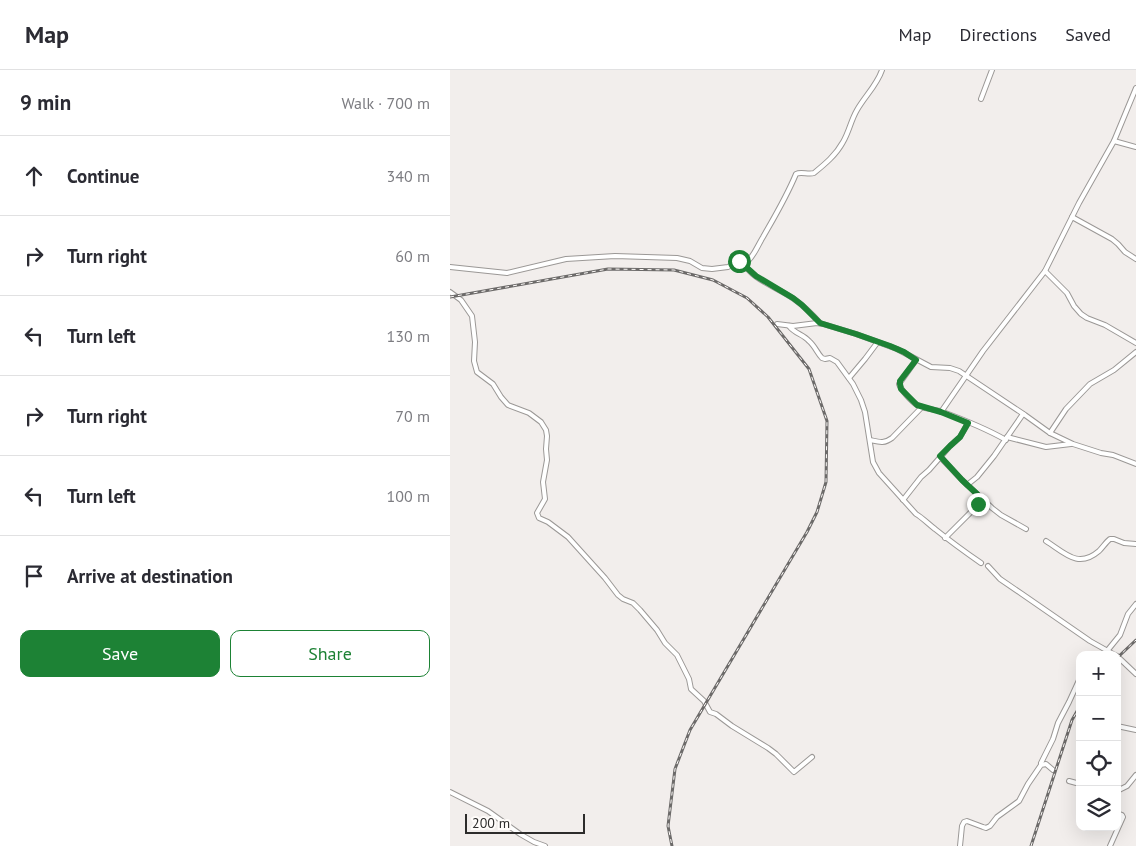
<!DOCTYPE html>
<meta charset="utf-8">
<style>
body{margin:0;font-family:"PT Sans",sans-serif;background:#f7f7f7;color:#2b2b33}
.controls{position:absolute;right:15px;bottom:15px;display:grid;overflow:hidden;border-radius:10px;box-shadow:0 5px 20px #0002}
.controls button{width:45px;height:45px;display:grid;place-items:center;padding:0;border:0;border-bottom:1px solid #e1e1e2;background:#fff;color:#2b2b33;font:25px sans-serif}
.scale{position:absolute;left:15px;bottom:12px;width:120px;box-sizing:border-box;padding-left:5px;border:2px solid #2d2c2b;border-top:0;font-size:14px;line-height:18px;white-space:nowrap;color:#2d2c2b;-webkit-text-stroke:4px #fffcfa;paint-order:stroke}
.stop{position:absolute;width:15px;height:15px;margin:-11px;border:4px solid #1d8235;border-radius:50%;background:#fff}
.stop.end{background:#1d8235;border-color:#fff;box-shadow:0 1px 5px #0008}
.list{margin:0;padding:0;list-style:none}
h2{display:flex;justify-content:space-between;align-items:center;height:65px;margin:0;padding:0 20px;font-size:21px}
h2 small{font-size:16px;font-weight:400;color:#7c7c81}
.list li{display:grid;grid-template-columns:32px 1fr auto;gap:15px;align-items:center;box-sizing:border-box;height:80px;padding:0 20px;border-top:1px solid #e1e1e2}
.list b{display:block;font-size:19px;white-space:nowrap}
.list em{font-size:16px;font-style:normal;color:#7c7c81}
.actions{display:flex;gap:10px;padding:15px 20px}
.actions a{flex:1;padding:11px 0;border:1px solid #1d8235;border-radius:10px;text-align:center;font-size:18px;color:#1d8235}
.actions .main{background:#1d8235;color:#fff}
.icon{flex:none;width:28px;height:28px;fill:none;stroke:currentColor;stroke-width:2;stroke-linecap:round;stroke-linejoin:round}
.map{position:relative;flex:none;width:686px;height:776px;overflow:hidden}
header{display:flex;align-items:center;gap:30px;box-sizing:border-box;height:70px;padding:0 25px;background:#fff;border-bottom:1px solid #e1e1e2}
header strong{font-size:24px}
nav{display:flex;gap:28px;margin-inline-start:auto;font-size:18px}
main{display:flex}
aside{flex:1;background:#fff}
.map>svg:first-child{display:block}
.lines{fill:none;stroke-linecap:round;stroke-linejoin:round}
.minor-casing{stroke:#9b9896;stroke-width:6}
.minor{stroke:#fff;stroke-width:4}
.rail-casing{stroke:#6c6a69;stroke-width:3}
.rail{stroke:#fffcfa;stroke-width:1;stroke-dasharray:4;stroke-linecap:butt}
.route{stroke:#1d8235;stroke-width:6}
</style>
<header>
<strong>Map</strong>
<nav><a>Map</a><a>Directions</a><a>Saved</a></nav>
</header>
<main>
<aside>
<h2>9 min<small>Walk · 700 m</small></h2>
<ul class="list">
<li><svg class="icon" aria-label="ahead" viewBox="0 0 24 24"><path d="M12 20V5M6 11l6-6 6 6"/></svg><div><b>Continue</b></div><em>340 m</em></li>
<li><svg class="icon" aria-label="right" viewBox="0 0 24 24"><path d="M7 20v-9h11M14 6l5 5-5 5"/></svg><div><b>Turn right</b></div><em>60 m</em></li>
<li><svg class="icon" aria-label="left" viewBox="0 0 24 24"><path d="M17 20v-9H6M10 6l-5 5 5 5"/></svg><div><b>Turn left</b></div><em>130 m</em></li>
<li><svg class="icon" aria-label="right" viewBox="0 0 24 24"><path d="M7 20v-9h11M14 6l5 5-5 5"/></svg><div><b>Turn right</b></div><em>70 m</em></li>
<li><svg class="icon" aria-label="left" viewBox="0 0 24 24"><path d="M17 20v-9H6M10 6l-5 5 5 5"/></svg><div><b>Turn left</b></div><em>100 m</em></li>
<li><svg class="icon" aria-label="arrive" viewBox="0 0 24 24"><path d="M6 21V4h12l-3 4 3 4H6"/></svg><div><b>Arrive at destination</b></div></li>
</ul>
<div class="actions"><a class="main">Save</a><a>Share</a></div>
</aside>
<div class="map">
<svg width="686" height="776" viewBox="0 0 686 776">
<rect width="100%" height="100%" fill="#f2eeec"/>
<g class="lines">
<defs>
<g id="minor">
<polyline points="531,29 542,0"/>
<polyline points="664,71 686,77"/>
<polyline points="622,147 662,169 668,174 675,182 686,189"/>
<path d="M292 191C302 210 327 217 344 229 354 236 362 244 370 253"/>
<path d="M0 197 57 203 116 189 165 186 227 188 240 191 252 198 262 199 278 197 288 191H298C305 184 308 175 313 167 325 146 336 128 346 104 351 101 358 105 364 103 375 94 386 85 393 72 399 62 401 50 407 40 415 26 427 15 432 0"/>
<polyline points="595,201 617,223 624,236 631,244 637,248 655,255 686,273"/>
<polyline points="0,222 11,230 22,246 25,272 24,291 27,302 43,314 51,327 58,335 79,343 91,352 96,360 97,366 96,379 97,390 93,412 95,429 87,443 89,448 98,452 118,467 155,508 168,525 173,529 183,533 190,540 207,560 215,573 227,585 239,609 241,619 254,631 260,642 266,644 282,656 318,678 326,684 344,702 362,687"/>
<polyline points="327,254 343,256 367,253 373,254 406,264 447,279 481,297 500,298 509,301 575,345 600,363 623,374 651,383 663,385 686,394"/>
<path d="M339 256C345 264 353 264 359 271 365 276 367 283 372 288L375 289 380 288 387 292 403 314 411 330 415 342 423 392 429 403 466 444C473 448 478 454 485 459 500 471 515 482 531 493"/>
<path d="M466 290 449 314C451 320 461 331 467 335 473 339 483 339 490 341 512 349 535 358 556 370"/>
<polyline points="399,308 415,289 427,273"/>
<polyline points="491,342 533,281 595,201 629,133 664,71 686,18"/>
<polyline points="600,363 616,339 640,314 664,300 686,282"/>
<polyline points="557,367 596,377 621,374"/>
<path d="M420 370C429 372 434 374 442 368L472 337"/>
<polyline points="490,387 512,410 542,438 551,445 576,459"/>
<polyline points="517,415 527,407 544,386 573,344"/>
<polyline points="453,430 471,407 479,400 500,376 510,367 518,353"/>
<polyline points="495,468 533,430"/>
<path d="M596 471C615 483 628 499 649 481 653 477 656 472 660 469H664L674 473 686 474"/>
<polyline points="538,496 550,509 572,524 640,571 665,585"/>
<polyline points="657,581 670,565 678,544 686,534"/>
<polyline points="667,586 686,604"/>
<polyline points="667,656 686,660"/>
<polyline points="591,693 603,669 608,653 619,632 630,608"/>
<polyline points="619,711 630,714"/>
<polyline points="667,721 677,716 686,705"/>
<polyline points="0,722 38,741 70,764 84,772 95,776"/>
<polyline points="510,776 512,756 514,752 517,751 533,757 536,758 540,756 547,747 569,731 578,714 591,695 596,694 603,700"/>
<polyline points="660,776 673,747 672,745 667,743"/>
</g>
</defs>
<use href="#minor" class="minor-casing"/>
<use href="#minor" class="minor"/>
<defs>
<g id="rail">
<polyline points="0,227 158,199 224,200 263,210 297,228 318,247 359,299 377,351 376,412 367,442 357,462 240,660 225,699 218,756 222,776"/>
<polyline points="667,588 686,570"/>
<polyline points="581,776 622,650 630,636"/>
</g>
</defs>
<use href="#rail" class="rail-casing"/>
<use href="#rail" class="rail"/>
</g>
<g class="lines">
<polyline class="route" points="289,191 292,191 296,197 306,206 343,228 352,235 370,253 406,264 440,276 454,282 466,290 450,311 450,314 451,319 467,335 491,342 518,353 510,367 500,376 490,386 512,410 527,424 528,434"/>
</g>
</svg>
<div class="controls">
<button>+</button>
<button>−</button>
<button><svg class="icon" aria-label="locate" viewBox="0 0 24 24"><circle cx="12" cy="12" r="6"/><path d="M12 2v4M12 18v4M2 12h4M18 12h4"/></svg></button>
<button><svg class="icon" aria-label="layers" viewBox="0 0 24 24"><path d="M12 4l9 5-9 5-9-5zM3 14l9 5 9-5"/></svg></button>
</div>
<div class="scale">200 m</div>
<div class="stop" style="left:289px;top:191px"></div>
<div class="stop end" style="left:528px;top:434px"></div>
</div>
</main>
